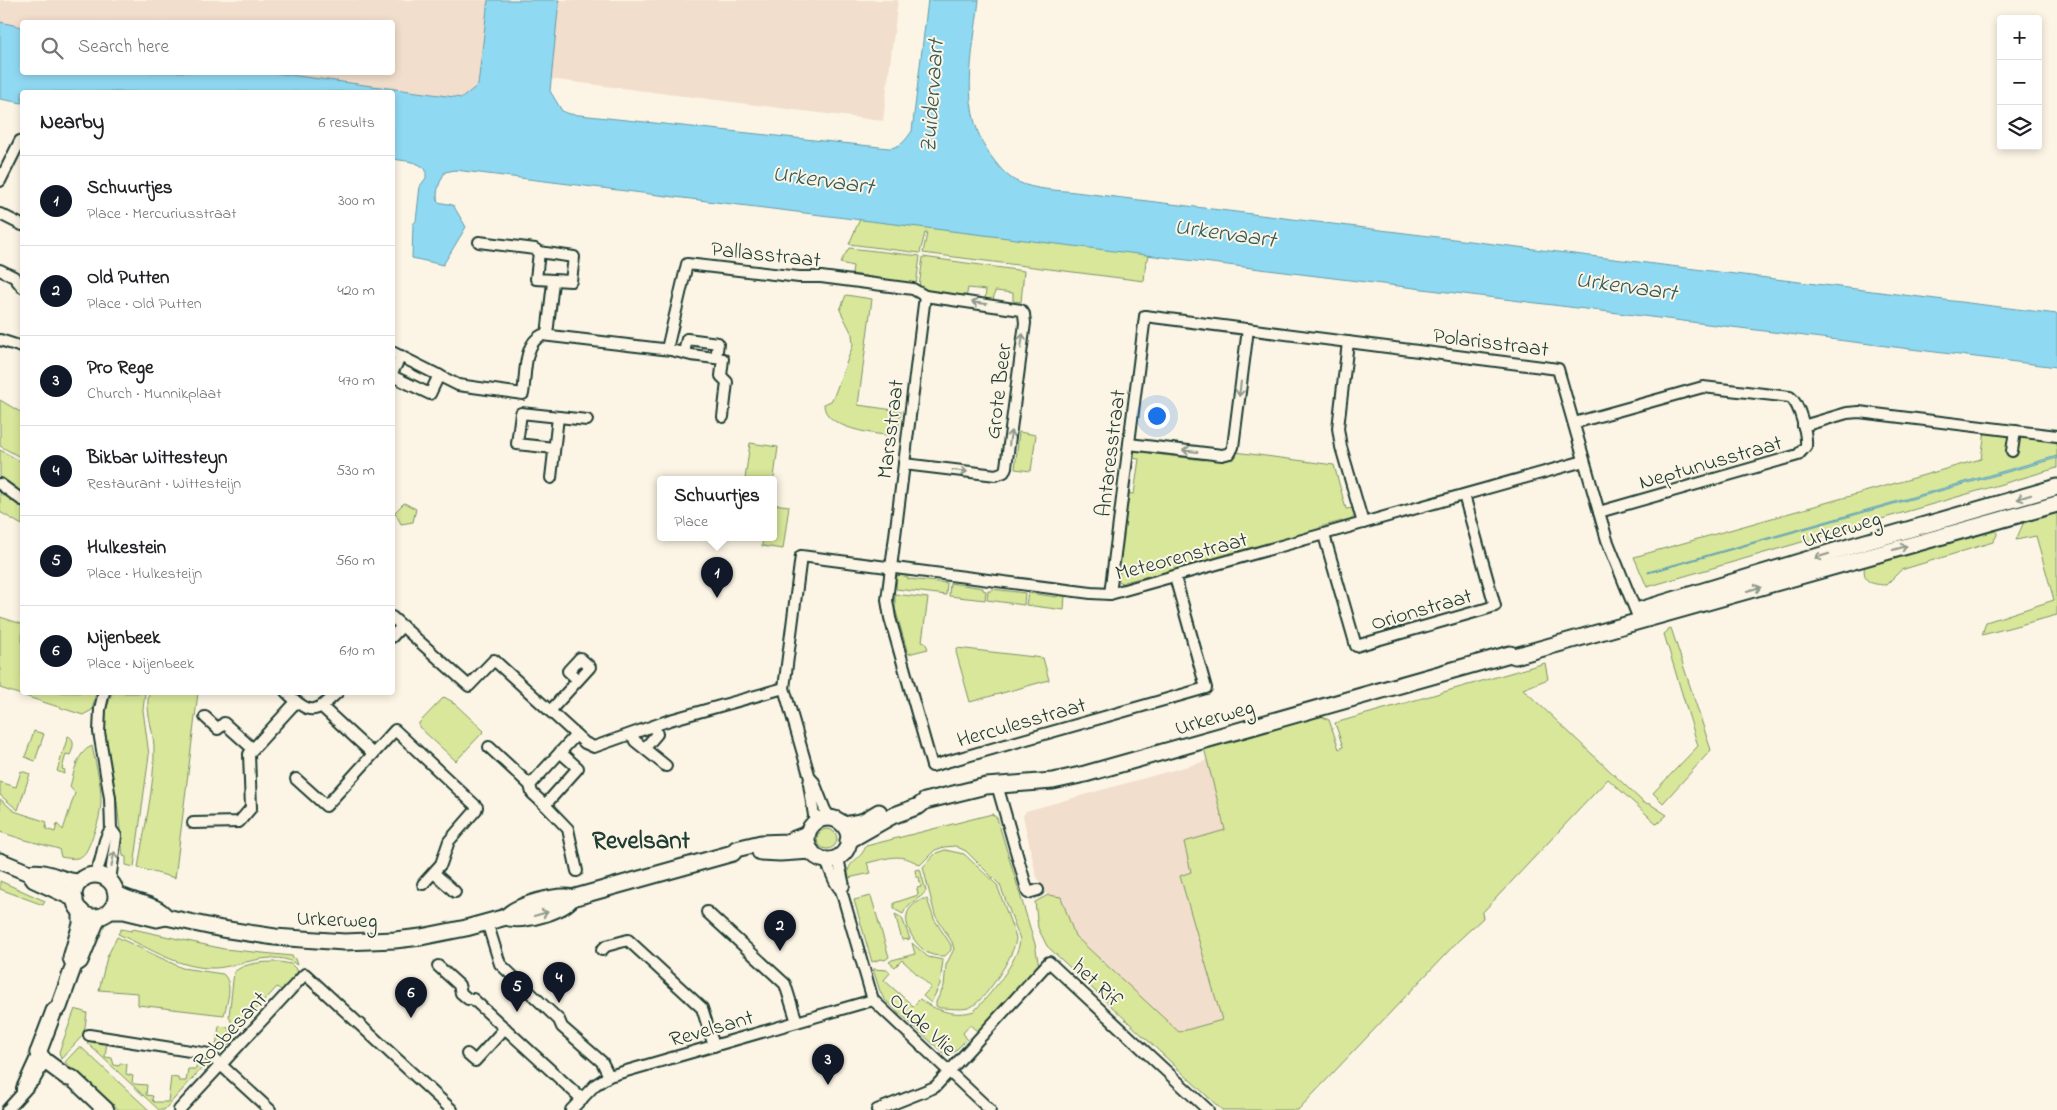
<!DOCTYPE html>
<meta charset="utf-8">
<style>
body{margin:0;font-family:"Indie Flower",sans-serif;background:#f6f6f6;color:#202124}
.controls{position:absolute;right:15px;top:15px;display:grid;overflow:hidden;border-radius:5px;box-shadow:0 2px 8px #0003}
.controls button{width:45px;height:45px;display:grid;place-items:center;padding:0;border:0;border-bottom:1px solid #e0e0e0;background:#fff;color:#202124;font:25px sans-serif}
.you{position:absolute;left:1156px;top:415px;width:18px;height:18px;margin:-12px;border:4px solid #fff;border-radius:50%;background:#1a73e8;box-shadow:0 0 0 8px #1a73e833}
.badge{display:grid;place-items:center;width:32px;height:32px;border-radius:50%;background:#111827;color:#fff;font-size:16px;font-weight:700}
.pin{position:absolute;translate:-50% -41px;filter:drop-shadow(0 1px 2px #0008)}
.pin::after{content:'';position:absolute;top:26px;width:18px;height:15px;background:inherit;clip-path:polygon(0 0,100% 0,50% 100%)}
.popup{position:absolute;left:657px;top:476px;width:120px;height:65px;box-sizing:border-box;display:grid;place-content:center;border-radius:5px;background:#fff;filter:drop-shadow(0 1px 4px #0005);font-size:16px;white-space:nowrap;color:#757577}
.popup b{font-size:19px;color:#202124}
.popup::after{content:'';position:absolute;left:50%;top:100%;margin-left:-10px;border:10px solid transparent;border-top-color:#fff}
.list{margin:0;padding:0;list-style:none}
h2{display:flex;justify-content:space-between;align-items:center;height:65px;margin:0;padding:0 20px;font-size:21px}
h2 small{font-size:16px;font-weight:400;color:#757577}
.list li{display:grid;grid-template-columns:32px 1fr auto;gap:15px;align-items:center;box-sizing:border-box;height:90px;padding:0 20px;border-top:1px solid #e0e0e0}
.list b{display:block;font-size:19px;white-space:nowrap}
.list p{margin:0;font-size:16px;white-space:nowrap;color:#757577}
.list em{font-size:16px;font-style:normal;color:#757577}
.icon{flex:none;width:28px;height:28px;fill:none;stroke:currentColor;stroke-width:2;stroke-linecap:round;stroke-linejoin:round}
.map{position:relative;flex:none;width:2057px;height:1110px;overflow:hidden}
.search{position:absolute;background:#fff;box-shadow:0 2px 8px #0003;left:20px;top:20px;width:375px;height:55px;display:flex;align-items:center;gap:12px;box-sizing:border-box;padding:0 18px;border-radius:5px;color:#757577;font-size:19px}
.panel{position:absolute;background:#fff;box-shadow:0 2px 8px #0003;left:20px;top:90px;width:375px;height:605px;border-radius:5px}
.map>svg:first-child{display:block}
.built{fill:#f2decc}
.green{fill:#d8e79a;stroke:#7c9267}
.water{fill:#90d9f2;stroke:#639ba6}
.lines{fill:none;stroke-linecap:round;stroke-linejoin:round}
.street-casing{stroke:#1f3d34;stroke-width:14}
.secondary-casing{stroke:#1f3d34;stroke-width:19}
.street{stroke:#fcf5e5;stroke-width:10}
.secondary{stroke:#fcf5e5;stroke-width:15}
.oneway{stroke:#8e998c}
.labels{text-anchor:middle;stroke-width:4;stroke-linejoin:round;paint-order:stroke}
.street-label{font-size:22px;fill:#1f3d34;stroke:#fcf5e5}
.water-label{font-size:24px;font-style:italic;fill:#365c5a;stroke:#fcf5e5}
.quarter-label{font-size:25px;font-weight:bold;fill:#1f3d34;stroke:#fcf5e5}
</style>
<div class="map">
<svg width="2057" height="1110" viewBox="0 0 2057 1110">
<rect width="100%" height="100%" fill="#fcf5e5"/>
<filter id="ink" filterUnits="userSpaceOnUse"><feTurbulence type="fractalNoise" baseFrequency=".02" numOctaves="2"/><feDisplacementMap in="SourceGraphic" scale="10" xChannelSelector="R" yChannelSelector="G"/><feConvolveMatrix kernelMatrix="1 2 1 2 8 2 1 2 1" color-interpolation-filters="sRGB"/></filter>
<g filter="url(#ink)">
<g class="built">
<polygon points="0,0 898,0 883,121 549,79 466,106 392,92 233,73 392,72 392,22 22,22 22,30 0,26"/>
<polygon points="1213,759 1228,835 1229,1026 1177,1038 1072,940 1036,875 1023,816 1026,811"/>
</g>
<g class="green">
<polygon points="860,219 1149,254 1148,260 1146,260 1144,281 923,253 927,233 925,233 920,253 849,244"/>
<polygon points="849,248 920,256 916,285 866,279 866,276 852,274 853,266 840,263"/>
<polygon points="923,257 1024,271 1021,302 1013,301 1013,293 995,291 993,301 985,300 986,290 968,288 966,298 937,294 919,287"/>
<path d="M846 295 872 299 858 405 901 411 897 436C879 435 823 429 824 404L831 401 834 396 853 345 852 334 840 310Z"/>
<polygon points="0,400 22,413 22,458 0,446"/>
<polygon points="1985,431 2057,440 2057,468 1647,587 1634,557 1981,459"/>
<polygon points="1019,432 1036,435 1031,471 1015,469"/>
<polygon points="750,443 778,447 773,485 773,479 745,479"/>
<polygon points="1138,448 1150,449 1155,454 1204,460 1208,457 1229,459 1235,452 1334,465 1346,509 1354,508 1355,515 1350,521 1343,523 1342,521 1320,527 1320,529 1153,577 1152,575 1124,582 1124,584 1117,580 1117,570 1120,569 1118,568 1127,493 1134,494 1139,459 1131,458 1134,451"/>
<polygon points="0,450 22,462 22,525 0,512"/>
<polygon points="404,503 416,509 413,522 401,524 395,512"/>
<polygon points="773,504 789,506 783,549 762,546 763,537 773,537"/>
<polygon points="2057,508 2057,615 1982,635 1986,622 2054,600 2036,536 2016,540 2026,517"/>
<path d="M1996 525 1997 535 1993 542 1901 570 1886 585C1867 584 1862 581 1865 561Z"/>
<polygon points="903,574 906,575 908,579 947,583 946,595 896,589 897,576"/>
<polygon points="950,583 983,588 983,590 986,591 985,600 949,596"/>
<polygon points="992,589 1025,593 1024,605 987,600 988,591 991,591"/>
<polygon points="1028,593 1057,597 1060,594 1065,595 1064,610 1026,605"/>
<polygon points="895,594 928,598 922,641 925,642 928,649 908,654 895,608"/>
<polygon points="0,617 22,624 22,692 96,693 92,710 83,715 0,688"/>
<polygon points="1671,628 1711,750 1663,803 1653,793 1698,746 1664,634"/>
<polygon points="957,648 1043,658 1049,680 970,702 956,652"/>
<polygon points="1545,663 1548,679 1523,689 1644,803 1650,804 1667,815 1657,824 1608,779 1482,913 1483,918 1460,939 1298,1110 1222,1110 1047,946 1038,928 1035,902 1048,895 1061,897 1075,936 1179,1032 1222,1020 1180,876 1191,872 1184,842 1225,830 1204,748 1319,715 1329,720 1339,749 1343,747 1335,723"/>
<polygon points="112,693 145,693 143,710 149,755 134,867 126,865 126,857 123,856 117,803 105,731 106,710"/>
<path d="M149 693H198L175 878 138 868C144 828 155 787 154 746 153 728 145 711 149 693Z"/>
<polygon points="444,697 453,702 452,703 455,704 484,731 456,761 419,727 419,723"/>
<polygon points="34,731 44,734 35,761 25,757"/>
<path d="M68 736C76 739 73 749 70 755L66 754 62 769 65 770 64 774 57 771Z"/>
<path d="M92 746C96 767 104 791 100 812 99 821 95 830 92 838 85 857 82 861 61 857L59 849 22 839 0 832V799L14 811 47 822 46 829 55 832 57 824 63 830 75 793 70 787C74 772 77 752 92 746Z"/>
<polygon points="21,771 30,774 18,810 0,795 0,782 16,787"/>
<path d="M992 814 997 818 1035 944 1039 966 978 1032 970 1025 963 1033 967 1039 954 1052 943 1053 884 999 880 991 873 969 888 970 890 973 884 980 913 1006 920 999C935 1011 956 1017 974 1011 989 996 1019 961 1020 939L1000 885 966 851 955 846 944 847 935 850 920 865C900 852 889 858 867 863L871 873 848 878C846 860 860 862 866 846Z"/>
<circle cx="827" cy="839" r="10"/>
<path d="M945 850 964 854 997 885 1016 938C1016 953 983 1005 968 1008 960 1010 949 1008 940 1008L936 1006V1002L944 986 946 965 954 949 952 942 935 915 923 867 936 853Z"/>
<path d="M920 869 926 891C919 901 909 900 903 914L894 909V903L918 895 917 888 921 887 919 877H916L915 870Z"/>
<polygon points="0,881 45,901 43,905 0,889"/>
<polygon points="871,896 889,957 885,960 881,959 872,962 854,900"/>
<path d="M923 899H927L934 919 951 945V950L945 956C940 956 935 956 930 954 918 949 904 928 907 915 909 906 916 903 923 899Z"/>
<polygon points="895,914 902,918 910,939 902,940"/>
<path d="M121 929 132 931 133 929 224 949 292 956 295 959 297 965C276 948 238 967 215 968 179 969 150 948 118 934Z"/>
<path d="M117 937 182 968 223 974C234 984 227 1002 224 1015L138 1005V993L99 990 107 957Z"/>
<polygon points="912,943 928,957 943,960 940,984 931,1003 923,996 931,987 902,960 895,967 889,962 892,960 915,954"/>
<path d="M280 962 291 964 298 971 294 976 296 979 283 992 277 987 235 1032 229 1016 234 972C246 962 265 962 280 962Z"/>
<polygon points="75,1009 87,1013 84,1034 61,1059 59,1052"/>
<polygon points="219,1026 227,1027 235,1038 223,1050 216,1047"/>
<polygon points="89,1039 107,1041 105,1057 112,1058 114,1065 119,1066 120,1063 127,1064 126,1074 133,1076 132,1082 134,1084 147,1085 146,1095 153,1096 152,1100 154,1102 168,1102 171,1077 178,1078 179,1081 186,1081 188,1069 196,1069 198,1055 205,1057 211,1061 210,1071 204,1066 164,1110 159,1110 87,1043"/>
<polygon points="78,1048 82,1048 149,1110 119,1110 94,1087 89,1087 65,1062"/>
</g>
<g class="water">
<path d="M488 0H559L550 91 562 111 570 114 889 148C901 147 905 141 912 131L928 0H979C973 55 957 112 993 159 1000 168 1008 178 1018 182 1035 190 1058 190 1075 192L2057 314V367L455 170 445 172C440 181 435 192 438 202L453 205 466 227 443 265 412 258 413 224 416 221 420 186 426 178V170C419 161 404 161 393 159L392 92H22V103L0 99V22L22 27V72H268L462 98 478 85Z"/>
<polygon points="2057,456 2057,458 1648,573 1648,572"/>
</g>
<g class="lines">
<defs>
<g id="street">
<polyline points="0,181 20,141"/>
<polyline points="0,214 22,225"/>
<polyline points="479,242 535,249 539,252 574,257 571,281 536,279 539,252"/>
<polyline points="0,270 14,277 22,287"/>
<polyline points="925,296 887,600 890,618 932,766 1206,688 1175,577"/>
<polyline points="547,335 553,282"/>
<polyline points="0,340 22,347"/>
<polyline points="1348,342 1338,428 1341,447 1363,523"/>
<polyline points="667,349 687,264 799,277 821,277 913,289 925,296 1021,310 1024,314 1025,323 1006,467 1004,472 996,475 904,464"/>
<path d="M392 352 458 385 523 394C526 375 523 344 542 335L671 350 691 355 723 359 721 376 727 382 723 417"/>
<polyline points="684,353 687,339 718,343 716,358"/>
<polyline points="392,373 401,356"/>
<polyline points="392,376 430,394 439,375"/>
<path d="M1574 423 1703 387 1790 397C1800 404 1807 434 1806 446L1798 455 1599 512"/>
<polyline points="1803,426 1847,413 1859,412 2057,436"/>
<polyline points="1129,444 1222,455 1230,453 1233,447 1248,329"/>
<polyline points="554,448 517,444 521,413 587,420"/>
<polyline points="2012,451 2015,431"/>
<polyline points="551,478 558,417"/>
<polyline points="0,484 22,500"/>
<polyline points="1324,535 1356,646 1482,610 1495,606 1464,495"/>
<polyline points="1110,594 1145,316 1558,369 1607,540 1639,619"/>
<polyline points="392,617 469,686 494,660 585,743 594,747 670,720 784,688"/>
<polyline points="392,637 402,626"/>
<polyline points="104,692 100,709 99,732 110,798 111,829 116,836 110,881"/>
<path d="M286 692C310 715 314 715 338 692"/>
<polyline points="322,707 373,754"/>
<polyline points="550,711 590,667 580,658 568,671 578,680"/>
<polyline points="632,734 635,741 666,766"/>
<polyline points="489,747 530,785 532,793 545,805 578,768 560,752"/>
<polyline points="645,748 657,734 654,726"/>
<polyline points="253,749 296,702"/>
<polyline points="296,779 326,806 395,730 477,807 476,810 449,841 441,864 423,884"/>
<polyline points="811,779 814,782 825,810 830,818"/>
<polyline points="530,785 576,735"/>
<polyline points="997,785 1028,893 1038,890"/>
<polyline points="545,805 568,829 577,871"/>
<polyline points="815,822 809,784 810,778 784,688 801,556 1091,593 1110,594 1584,461"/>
<polyline points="193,823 239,822 251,808 249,754 253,749 224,723 218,729 205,717"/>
<polyline points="840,855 839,863 844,886 841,890"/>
<path d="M823 859C832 867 832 883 841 890L873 1000 990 1110"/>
<polyline points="434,873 455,892"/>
<path d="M93 875C105 862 100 842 111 829"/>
<polyline points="707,912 785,984 797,1022"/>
<polyline points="487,922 500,964 559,1020 562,1027 602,1062 609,1076"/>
<polyline points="602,950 606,946 628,940 702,1008 714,1046"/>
<polyline points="438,966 459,985 461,993 468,999 473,999 582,1099"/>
<polyline points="89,1035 209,1054 270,1110"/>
<polyline points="467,1054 475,1061 505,1028"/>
<polyline points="22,1091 22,1088 38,1053"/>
<polyline points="7,1110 35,1079 45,1061"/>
<polyline points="179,1110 305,974 452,1110"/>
<polyline points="571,1110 595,1085 609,1076 873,1000"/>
<polyline points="877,1110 935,1087 1049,962 1208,1110"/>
</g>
<g id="secondary">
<polyline points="1640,610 1855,545 2057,487"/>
<circle cx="828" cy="839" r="21"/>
<polyline points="844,825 864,821 879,812"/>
<polyline points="848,841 892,816 919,806 925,801 986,786 1053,781 1085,774 1510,654 1515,656 2057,504"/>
<polyline points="760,852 780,853 811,851"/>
<polyline points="0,861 29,873 34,880 75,899"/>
<path d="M29 873C46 869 62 882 80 882"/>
<circle cx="95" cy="896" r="21"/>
<path d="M116 893C131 904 155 902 166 917"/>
<path d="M110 911H124L157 919 166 917 222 929 275 937 344 942 395 940 421 937 466 928 506 917C516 905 558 894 572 898L733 853 736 849 761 843 787 842 807 834"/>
<path d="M506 917C521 923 563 911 572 898"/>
<polyline points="74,965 71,958 81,924 81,911"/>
<polyline points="38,1053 54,1011 59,1007 74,965 80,961 98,917"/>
<polyline points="38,1053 45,1061 68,1078 72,1078 106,1110"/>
</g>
</defs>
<use href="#street" class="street-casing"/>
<use href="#secondary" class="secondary-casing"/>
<use href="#street" class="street"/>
<use href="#secondary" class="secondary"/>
</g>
<defs><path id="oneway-shaft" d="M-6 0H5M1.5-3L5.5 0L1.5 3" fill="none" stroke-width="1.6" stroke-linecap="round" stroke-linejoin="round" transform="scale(1.25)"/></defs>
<g class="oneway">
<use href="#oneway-shaft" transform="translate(979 303) rotate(-173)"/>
<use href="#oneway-shaft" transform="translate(1022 341) rotate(-83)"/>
<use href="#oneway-shaft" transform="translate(1240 389) rotate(97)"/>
<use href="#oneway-shaft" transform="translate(1010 438) rotate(-83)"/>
<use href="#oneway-shaft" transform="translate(1190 451) rotate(-173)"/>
<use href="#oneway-shaft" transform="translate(960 471) rotate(7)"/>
<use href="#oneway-shaft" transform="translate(2024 497) rotate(163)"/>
<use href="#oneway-shaft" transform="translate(1900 548) rotate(-16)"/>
<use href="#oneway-shaft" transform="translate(1822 556) rotate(163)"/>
<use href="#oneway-shaft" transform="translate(1754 589) rotate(-16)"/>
<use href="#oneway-shaft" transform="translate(113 859) rotate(-78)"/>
<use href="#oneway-shaft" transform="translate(541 914) rotate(-16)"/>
</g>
</g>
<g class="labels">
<g class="street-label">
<text transform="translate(766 253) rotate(6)" y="8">Pallasstraat</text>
<text transform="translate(1491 341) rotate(7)" y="8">Polarisstraat</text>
<text transform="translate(997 391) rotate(-83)" y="8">Grote Beer</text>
<text transform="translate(889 429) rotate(-83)" y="8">Marsstraat</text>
<text transform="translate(1109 453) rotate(-83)" y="8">Antaresstraat</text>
<text transform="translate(1710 461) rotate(-16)" y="8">Neptunusstraat</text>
<text transform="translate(1841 528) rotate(-17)" y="8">Urkerweg</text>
<text transform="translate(1181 555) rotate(-15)" y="8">Meteorenstraat</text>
<text transform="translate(1421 608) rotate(-16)" y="8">Orionstraat</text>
<text transform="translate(1214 716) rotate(-16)" y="8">Urkerweg</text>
<text transform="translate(1021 721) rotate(-16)" y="8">Herculesstraat</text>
<text transform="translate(337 918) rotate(2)" y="8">Urkerweg</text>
<text transform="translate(1098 982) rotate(43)" y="8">het Rif</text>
<text transform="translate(924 1023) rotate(43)" y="8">Oude Vlie</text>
<text transform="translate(711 1027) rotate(-16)" y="8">Revelsant</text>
<text transform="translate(229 1029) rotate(-47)" y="8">Robbesant</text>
</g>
<g class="water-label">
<text transform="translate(931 96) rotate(-86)" y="8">Zuidervaart</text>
<text transform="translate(823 179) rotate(8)" y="8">Urkervaart</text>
<text transform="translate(1225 232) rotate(8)" y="8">Urkervaart</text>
<text transform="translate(1626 285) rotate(8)" y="8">Urkervaart</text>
</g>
<g class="quarter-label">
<text x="641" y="848">Revelsant</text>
</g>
</g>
</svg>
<div class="controls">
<button>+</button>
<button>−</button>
<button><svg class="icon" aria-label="layers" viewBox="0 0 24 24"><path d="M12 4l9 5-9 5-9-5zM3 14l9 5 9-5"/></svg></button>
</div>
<div class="you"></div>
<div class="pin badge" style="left:717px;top:598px">1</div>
<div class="popup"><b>Schuurtjes</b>Place</div>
<div class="pin badge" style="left:780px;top:951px">2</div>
<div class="pin badge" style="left:828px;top:1085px">3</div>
<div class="pin badge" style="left:559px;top:1003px">4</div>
<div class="pin badge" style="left:517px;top:1012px">5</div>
<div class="pin badge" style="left:411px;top:1018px">6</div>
<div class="search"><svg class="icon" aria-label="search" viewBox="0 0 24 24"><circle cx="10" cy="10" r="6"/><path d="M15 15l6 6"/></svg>Search here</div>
<section class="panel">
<h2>Nearby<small>6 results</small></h2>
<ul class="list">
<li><span class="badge">1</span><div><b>Schuurtjes</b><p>Place · Mercuriusstraat</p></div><em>300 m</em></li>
<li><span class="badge">2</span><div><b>Old Putten</b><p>Place · Old Putten</p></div><em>420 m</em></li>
<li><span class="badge">3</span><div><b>Pro Rege</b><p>Church · Munnikplaat</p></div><em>470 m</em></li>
<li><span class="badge">4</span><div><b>Bikbar Wittesteyn</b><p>Restaurant · Wittesteijn</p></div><em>530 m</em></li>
<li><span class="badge">5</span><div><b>Hulkestein</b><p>Place · Hulkesteijn</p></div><em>560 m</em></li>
<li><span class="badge">6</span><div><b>Nijenbeek</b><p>Place · Nijenbeek</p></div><em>610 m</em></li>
</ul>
</section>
</div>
